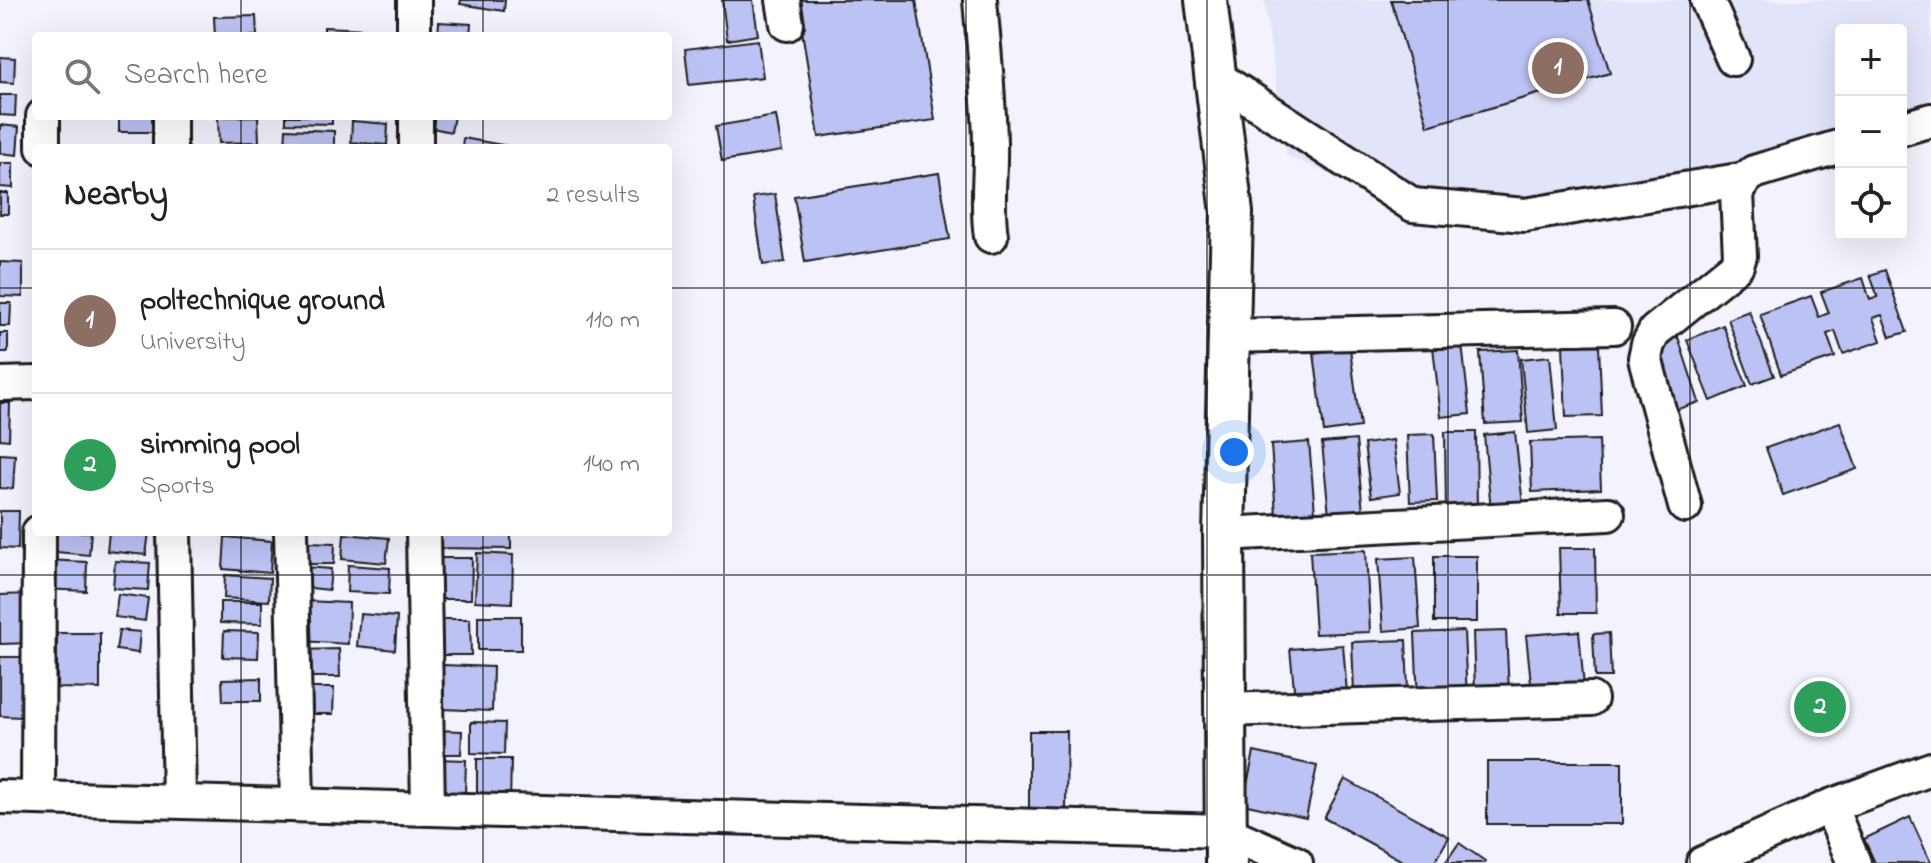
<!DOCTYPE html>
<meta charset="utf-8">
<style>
body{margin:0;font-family:"Indie Flower",sans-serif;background:#f6f6f6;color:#222}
.controls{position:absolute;right:24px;top:24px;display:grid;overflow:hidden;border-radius:8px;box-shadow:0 8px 32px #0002}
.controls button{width:72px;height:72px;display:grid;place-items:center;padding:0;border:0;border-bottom:2px solid #e0e0e0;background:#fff;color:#222;font:40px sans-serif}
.you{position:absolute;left:1234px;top:452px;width:28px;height:28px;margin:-20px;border:6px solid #fff;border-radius:50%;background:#1a73e8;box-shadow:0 0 0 12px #1a73e833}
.badge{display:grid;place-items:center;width:52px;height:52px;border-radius:50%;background:#1c1c1c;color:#fff;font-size:26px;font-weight:700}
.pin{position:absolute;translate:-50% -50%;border:4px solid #fff;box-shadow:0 2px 8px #0006}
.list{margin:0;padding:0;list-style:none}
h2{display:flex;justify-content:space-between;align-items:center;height:104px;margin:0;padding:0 32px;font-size:34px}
h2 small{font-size:26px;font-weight:400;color:#767676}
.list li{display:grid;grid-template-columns:52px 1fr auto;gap:24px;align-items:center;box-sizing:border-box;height:144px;padding:0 32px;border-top:2px solid #e0e0e0}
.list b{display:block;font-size:30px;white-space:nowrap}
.list p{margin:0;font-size:26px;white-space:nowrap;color:#767676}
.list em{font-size:26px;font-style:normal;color:#767676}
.icon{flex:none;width:44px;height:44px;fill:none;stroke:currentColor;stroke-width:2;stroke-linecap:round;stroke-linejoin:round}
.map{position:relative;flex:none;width:1931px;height:863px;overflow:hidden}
.search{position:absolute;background:#fff;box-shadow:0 8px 32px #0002;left:32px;top:32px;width:640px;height:88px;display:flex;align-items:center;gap:20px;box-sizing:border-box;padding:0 28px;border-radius:8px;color:#767676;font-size:30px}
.panel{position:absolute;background:#fff;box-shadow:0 8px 32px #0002;left:32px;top:144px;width:640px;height:392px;border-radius:8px}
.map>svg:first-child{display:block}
.built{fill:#e2e4fa}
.building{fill:#bdc2f4;stroke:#1c1c1c;stroke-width:2}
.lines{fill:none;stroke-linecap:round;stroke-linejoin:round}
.minor-casing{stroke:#1c1c1c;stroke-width:38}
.major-casing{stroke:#1c1c1c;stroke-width:46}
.minor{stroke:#fff;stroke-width:32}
.major{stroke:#fff;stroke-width:40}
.grid{fill:none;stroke:#1c1c1c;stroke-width:2;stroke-opacity:0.55}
</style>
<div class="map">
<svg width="1931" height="863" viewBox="0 0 1931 863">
<rect width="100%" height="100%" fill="#f2f3fd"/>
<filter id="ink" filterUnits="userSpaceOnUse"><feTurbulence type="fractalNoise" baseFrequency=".0125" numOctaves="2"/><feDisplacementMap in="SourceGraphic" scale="16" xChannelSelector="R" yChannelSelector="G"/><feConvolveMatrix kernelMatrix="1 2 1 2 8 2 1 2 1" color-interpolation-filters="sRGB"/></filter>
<g filter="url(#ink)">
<polygon class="built" points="1264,0 1931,0 1931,107 1901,117 1901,30 1841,30 1841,138 1808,150 1422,213 1287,156"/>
<g class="building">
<polygon points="461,0 505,0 504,11 460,4"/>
<polygon points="722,0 753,0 758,35 727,40"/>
<polygon points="797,0 916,0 935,120 819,137"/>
<polygon points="1391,0 1588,0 1610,73 1428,126"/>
<polygon points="256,16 257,36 215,36 214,17"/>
<polygon points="439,22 471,24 470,36 438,36"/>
<polygon points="324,27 387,30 387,36 324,36"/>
<polygon points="758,40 763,77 689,85 685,49"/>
<polygon points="0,57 15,58 14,83 0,82"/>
<polygon points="0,95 16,95 15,116 0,115"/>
<rect x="119" y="116" width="37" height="16"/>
<polygon points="258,116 259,142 219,143 218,117"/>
<polygon points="286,116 332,116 332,124 286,123"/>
<polygon points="421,116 454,116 451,132 419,125"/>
<polygon points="776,116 782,151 722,161 716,126"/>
<polygon points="352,121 388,124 387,145 351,142"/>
<polygon points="0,125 19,127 17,155 0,153"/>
<polygon points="286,129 334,131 334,148 285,148"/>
<polygon points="463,138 508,146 507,148 462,148"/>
<polygon points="0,163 13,163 13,188 0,187"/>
<polygon points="939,173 950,239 805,262 794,196"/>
<rect x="0" y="193" width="8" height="21"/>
<polygon points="775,194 785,262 763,265 753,197"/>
<polygon points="0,262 23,263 23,297 0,296"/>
<polygon points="1885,270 1907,332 1890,337 1882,315 1873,318 1881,341 1843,354 1835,331 1827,334 1835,357 1781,375 1760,314 1811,296 1819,317 1829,313 1821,292 1863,278 1870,300 1878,297 1870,275"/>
<polygon points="0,303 11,303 10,326 0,326"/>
<polygon points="1749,311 1774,376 1752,384 1728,319"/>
<polygon points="1723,325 1747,386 1711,401 1687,340"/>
<rect x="0" y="333" width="8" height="19"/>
<polygon points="1678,337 1699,402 1672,411 1651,345"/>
<polygon points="1462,344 1470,414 1441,417 1433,347"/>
<polygon points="1599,345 1602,416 1566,417 1563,346"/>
<polygon points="1350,348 1360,427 1324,432 1314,353"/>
<polygon points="1518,350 1523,422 1485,424 1480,352"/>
<polygon points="1550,356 1557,430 1528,433 1521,359"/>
<polygon points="0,403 10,403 9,440 0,439"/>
<polygon points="1840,422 1857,469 1783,495 1766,448"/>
<polygon points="1445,432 1476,432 1477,510 1446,510"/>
<polygon points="1515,432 1523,506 1491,510 1484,435"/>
<polygon points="1434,434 1437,501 1410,502 1407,435"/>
<polygon points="1356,440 1364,522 1330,525 1322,443"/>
<polygon points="1393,440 1400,493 1371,497 1364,444"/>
<polygon points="1599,440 1601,489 1532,492 1530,442"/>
<polygon points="1309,442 1315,512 1276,515 1271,445"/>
<polygon points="0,454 15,455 13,489 0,488"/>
<polygon points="0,511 19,511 18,549 0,548"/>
<polygon points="47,532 91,532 89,555 46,551"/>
<polygon points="109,532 149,532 146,555 107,551"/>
<polygon points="439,532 511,532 511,549 439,548"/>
<polygon points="344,534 389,538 386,563 342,559"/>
<polygon points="225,537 272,541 270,573 223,569"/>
<polygon points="309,542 335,543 334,564 309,564"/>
<polygon points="1559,548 1595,548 1596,613 1561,613"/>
<polygon points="1366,550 1370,632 1315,634 1310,552"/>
<polygon points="477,553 513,555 512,603 475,601"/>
<rect x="1434" y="556" width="43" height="66"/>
<polygon points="1415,557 1420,628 1383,631 1378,559"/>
<polygon points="441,558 472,558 471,599 441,599"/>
<polygon points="44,560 87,562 86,591 43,589"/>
<polygon points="115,561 150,563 148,590 113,588"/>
<polygon points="348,565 390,568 389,594 347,592"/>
<polygon points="304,567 331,569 329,590 302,587"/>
<polygon points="225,575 270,578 269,601 224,598"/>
<polygon points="30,594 32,643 0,644 0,595"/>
<polygon points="118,594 148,598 145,621 115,617"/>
<polygon points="305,601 349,603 348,644 303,641"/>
<polygon points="220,602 262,602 262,624 220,623"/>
<polygon points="360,614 397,617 395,650 357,646"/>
<rect x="478" y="616" width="43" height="34"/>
<polygon points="440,619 470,619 471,655 440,655"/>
<polygon points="119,630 140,632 138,653 116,650"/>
<polygon points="224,631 259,632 258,658 223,657"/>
<polygon points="1464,631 1467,700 1418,702 1415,633"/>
<polygon points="1506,631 1509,692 1475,693 1473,632"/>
<polygon points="1579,631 1584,687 1532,692 1526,635"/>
<polygon points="57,633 100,633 100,689 57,688"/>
<polygon points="1609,633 1611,677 1595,677 1593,634"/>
<polygon points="1406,640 1408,691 1354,693 1352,642"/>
<polygon points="1343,645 1347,693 1295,698 1290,649"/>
<polygon points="339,649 340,677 298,677 298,650"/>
<polygon points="0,657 23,657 22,717 0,716"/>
<polygon points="443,665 493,667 492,711 441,709"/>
<polygon points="261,678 261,701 223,701 222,679"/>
<polygon points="308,688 334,688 333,714 307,714"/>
<polygon points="471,722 505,723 504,754 471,753"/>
<polygon points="431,730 462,731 461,754 430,754"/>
<polygon points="1029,731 1067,731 1066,809 1029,809"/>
<polygon points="1254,752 1317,766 1306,818 1243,804"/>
<polygon points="435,759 466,760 465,793 434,792"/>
<polygon points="477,759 511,759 510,804 477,803"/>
<rect x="1487" y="762" width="135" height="62"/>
<polygon points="1345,779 1449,837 1434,863 1406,863 1324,818"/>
<polygon points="1910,817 1931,863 1875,863 1864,839"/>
<polygon points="1459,843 1485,861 1484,863 1445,863"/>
</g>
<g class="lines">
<defs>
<g id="minor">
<polyline points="414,0 414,36"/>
<polyline points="783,0 787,24"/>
<path d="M980 0C984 48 989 95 990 143 991 174 986 204 991 236"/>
<polyline points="1707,0 1733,59"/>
<polyline points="1215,76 1413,205 1525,215 1745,179"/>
<polyline points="170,116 170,148"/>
<polyline points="416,116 416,148"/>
<polyline points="1901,129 1931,120"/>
<polyline points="43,148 43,116"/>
<polyline points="1228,336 1614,327"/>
<polyline points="0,384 36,383"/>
<polyline points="1685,506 1645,358 1648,344 1655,331 1737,265 1740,256 1737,193 1745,179 1754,172 1841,146"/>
<polyline points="174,532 179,801"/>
<polyline points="291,532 297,803"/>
<polyline points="423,532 428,808"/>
<polyline points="1224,534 1608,514"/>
<polyline points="1224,710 1591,699"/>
<polyline points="0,797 1224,831 1296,863"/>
<polyline points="38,798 39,532"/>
<polyline points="1830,806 1854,863"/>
<polyline points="1703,863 1830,806 1931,769"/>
</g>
<polyline id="major" points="1206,0 1232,213 1224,534 1226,863"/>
</defs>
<use href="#minor" class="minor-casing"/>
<use href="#major" class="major-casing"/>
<use href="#minor" class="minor"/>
<use href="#major" class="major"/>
</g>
</g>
<path class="grid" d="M241 0V36M483 0V36M724 0V863M966 0V863M1207 0V863M1448 0V863M1690 0V863M241 116V148M483 116V148M0 288H36M668 288H1931M241 532V863M483 532V863M0 575H1931"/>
</svg>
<div class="controls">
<button>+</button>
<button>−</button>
<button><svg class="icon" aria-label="locate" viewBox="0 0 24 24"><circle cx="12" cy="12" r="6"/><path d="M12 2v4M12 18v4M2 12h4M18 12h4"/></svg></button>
</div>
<div class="you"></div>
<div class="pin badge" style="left:1558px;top:68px;background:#8d6e63">1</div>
<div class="pin badge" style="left:1820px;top:707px;background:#2e9e5b">2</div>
<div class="search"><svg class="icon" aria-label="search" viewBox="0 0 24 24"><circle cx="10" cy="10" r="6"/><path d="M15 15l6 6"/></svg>Search here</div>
<section class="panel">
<h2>Nearby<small>2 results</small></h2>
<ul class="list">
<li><span class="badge" style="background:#8d6e63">1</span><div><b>poltechnique ground</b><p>University</p></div><em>110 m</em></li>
<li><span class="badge" style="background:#2e9e5b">2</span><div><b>simming pool</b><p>Sports</p></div><em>140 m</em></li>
</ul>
</section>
</div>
